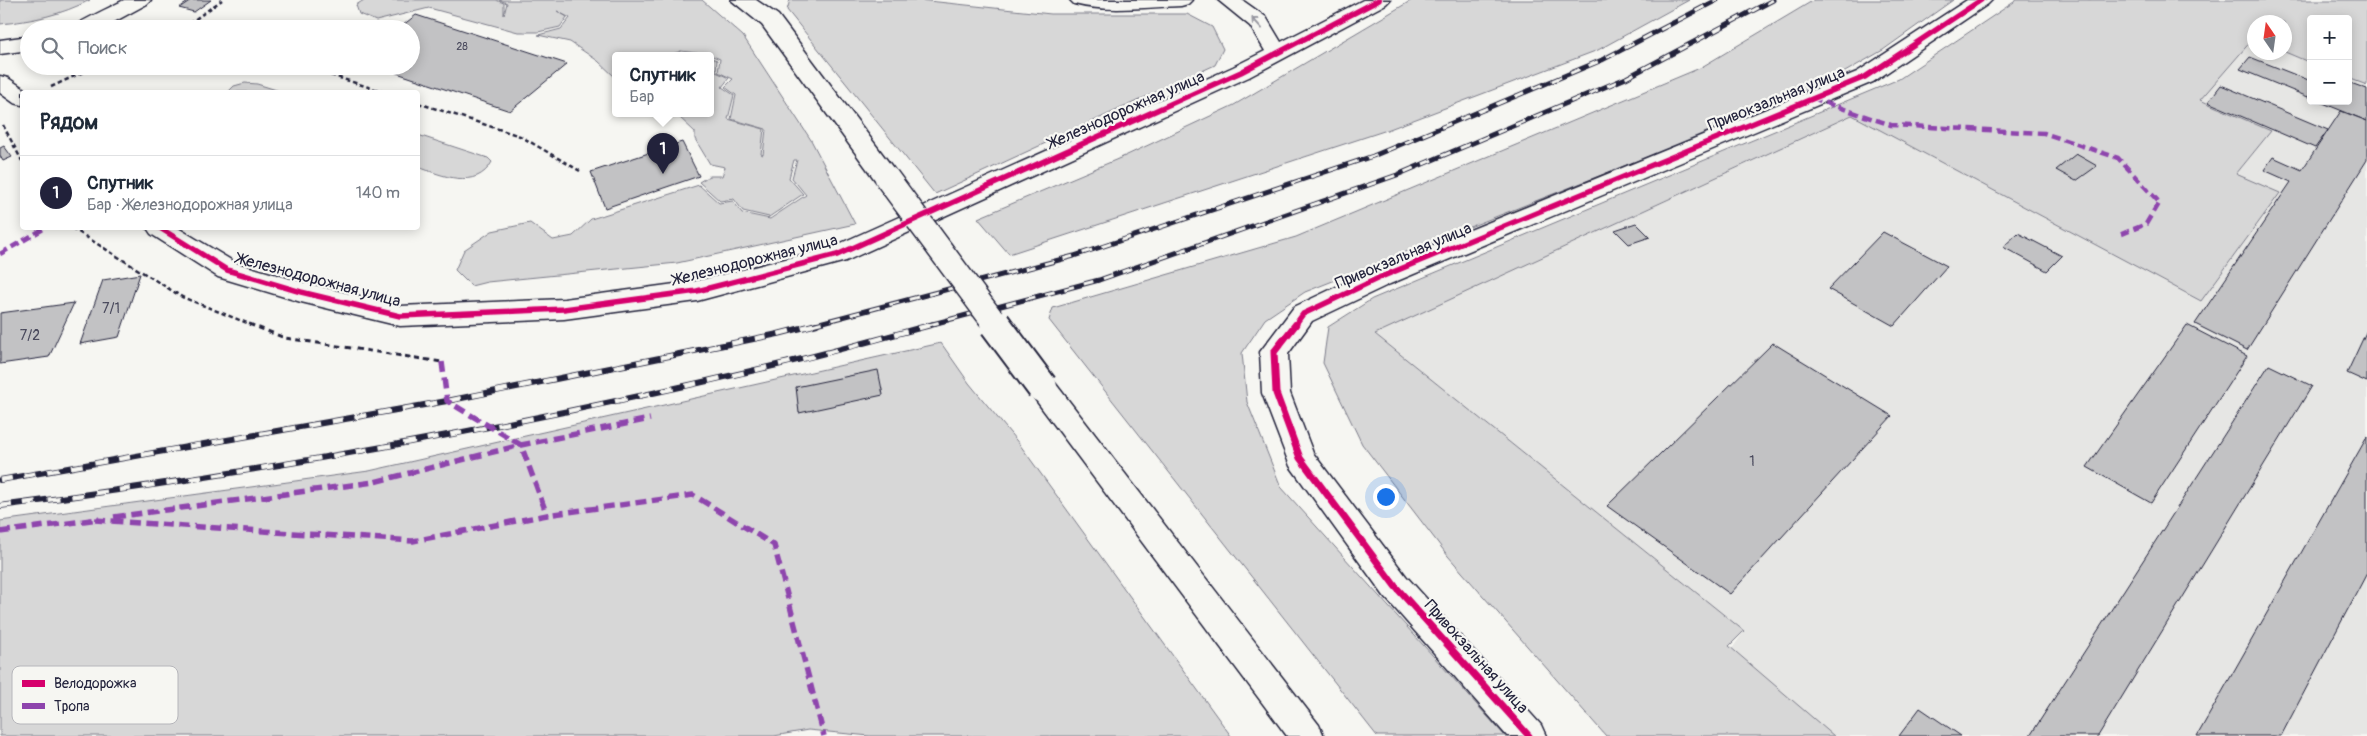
<!DOCTYPE html>
<html lang="ru">
<meta charset="utf-8">
<style>
body{margin:0;font-family:Pangolin,sans-serif;background:#f6f6f7;color:#1f2937}
.controls{position:absolute;right:15px;top:15px;display:grid;overflow:hidden;border-radius:5px;box-shadow:0 2px 12px #0003}
.controls button{width:45px;height:45px;display:grid;place-items:center;padding:0;border:0;border-bottom:1px solid #e0e1e3;background:#fff;color:#1f2937;font:25px sans-serif}
.compass{position:absolute;left:2247px;top:15px;width:45px;height:45px;border-radius:50%;background:#fff;box-shadow:0 2px 12px #0003;rotate:347deg}
.you{position:absolute;left:1385px;top:496px;width:18px;height:18px;margin:-12px;border:4px solid #fff;border-radius:50%;background:#1a73e8;box-shadow:0 0 0 8px #1a73e833}
.badge{display:grid;place-items:center;width:32px;height:32px;border-radius:50%;background:#22223b;color:#fff;font-size:16px;font-weight:700}
.pin{position:absolute;translate:-50% -41px;filter:drop-shadow(0 1px 2px #0008)}
.pin::after{content:'';position:absolute;top:26px;width:18px;height:15px;background:inherit;clip-path:polygon(0 0,100% 0,50% 100%)}
.popup{position:absolute;left:612px;top:52px;width:102px;height:65px;box-sizing:border-box;display:grid;place-content:center;border-radius:5px;background:#fff;filter:drop-shadow(0 1px 4px #0005);font-size:16px;white-space:nowrap;color:#747a83}
.popup b{font-size:19px;color:#1f2937}
.popup::after{content:'';position:absolute;left:50%;top:100%;margin-left:-10px;border:10px solid transparent;border-top-color:#fff}
.list{margin:0;padding:0;list-style:none}
h2{display:flex;justify-content:space-between;align-items:center;height:65px;margin:0;padding:0 20px;font-size:21px}
h2 small{font-size:16px;font-weight:400;color:#747a83}
.list li{display:grid;grid-template-columns:32px 1fr auto;gap:15px;align-items:center;box-sizing:border-box;height:75px;padding:0 20px;border-top:1px solid #e0e1e3}
.list b{display:block;font-size:19px;white-space:nowrap}
.list p{margin:0;font-size:16px;white-space:nowrap;color:#747a83}
.list em{font-size:16px;font-style:normal;color:#747a83}
.icon{flex:none;width:28px;height:28px;fill:none;stroke:currentColor;stroke-width:2;stroke-linecap:round;stroke-linejoin:round}
.map{position:relative;flex:none;width:2367px;height:736px;overflow:hidden}
.search{position:absolute;background:#fff;box-shadow:0 2px 12px #0003;left:20px;top:20px;width:400px;height:55px;display:flex;align-items:center;gap:12px;box-sizing:border-box;padding:0 18px;border-radius:28px;color:#747a83;font-size:19px}
.panel{position:absolute;background:#fff;box-shadow:0 2px 12px #0003;left:20px;top:90px;width:400px;height:140px;border-radius:5px}
.map>svg:first-child{display:block}
.built{fill:#e6e6e4}
.green{fill:#d7d7d7;stroke:#7c7c89}
.building{fill:#c2c2c4;stroke:#22223b}
.lines{fill:none;stroke-linecap:round;stroke-linejoin:round}
.minor-casing{stroke:#22223b;stroke-width:3}
.tertiary-casing{stroke:#22223b;stroke-width:3}
.secondary-casing{stroke:#22223b;stroke-width:3}
.path-far1{stroke:#22223b;stroke-width:2.5;stroke-dasharray:4.5 3;stroke-linecap:butt}
.path{stroke:#22223b;stroke-width:3;stroke-dasharray:5.5 4.5;stroke-linecap:butt}
.minor{fill:#f6f6f2;fill-rule:evenodd}
.tertiary{fill:#f6f6f2;fill-rule:evenodd}
.secondary{fill:#f6f6f2;fill-rule:evenodd}
.rail-far1-casing{stroke:#22223b;stroke-width:5}
.rail-casing{stroke:#22223b;stroke-width:6}
.rail-far1{stroke:#f6f6f2;stroke-width:3;stroke-dasharray:10;stroke-linecap:butt}
.rail{stroke:#f6f6f2;stroke-width:4.5;stroke-dasharray:12;stroke-linecap:butt}
.secondary-bridge-far1-casing{stroke:#22223b;stroke-width:27;stroke-linecap:butt}
.secondary-bridge-casing{stroke:#22223b;stroke-width:34;stroke-linecap:butt}
.secondary-bridge-far1{stroke:#f6f6f2;stroke-width:24}
.secondary-bridge{stroke:#f6f6f2;stroke-width:30}
.quiet-far1{stroke:#8e44ad;stroke-width:4.5;stroke-dasharray:9 4.5;stroke-linecap:butt}
.quiet{stroke:#8e44ad;stroke-width:5.5;stroke-dasharray:11 5.5;stroke-linecap:butt}
.cycleway-far1-casing{stroke:#f6f6f2;stroke-width:8}
.cycleway-casing{stroke:#f6f6f2;stroke-width:10}
.cycleway-far1{stroke:#d6006c;stroke-width:5.5}
.cycleway{stroke:#d6006c;stroke-width:7}
.oneway{stroke:#9797a0}
.labels{text-anchor:middle;stroke-width:4.5;stroke-linejoin:round;paint-order:stroke}
.far-number-label{font-size:11px;fill:#4a4a5d}
.number-label{font-size:14px;fill:#4a4a5d}
.street-label{font-size:16px;fill:#22223b;stroke:#f6f6f2}
.key{fill:#f6f6f2;stroke:#b6b6bb;stroke-width:1}
.key-label{font-size:14px;fill:#22223b}
</style>
<div class="map">
<svg width="2367" height="736" viewBox="0 0 2367 736">
<rect width="100%" height="100%" fill="#f6f6f2"/>
<filter id="ink" filterUnits="userSpaceOnUse"><feTurbulence type="fractalNoise" baseFrequency=".02" numOctaves="2"/><feDisplacementMap in="SourceGraphic" scale="10" xChannelSelector="R" yChannelSelector="G"/><feConvolveMatrix kernelMatrix="1 2 1 2 8 2 1 2 1" color-interpolation-filters="sRGB"/></filter>
<g filter="url(#ink)">
<polygon class="built" points="2252,39 2254,40 2254,52 2285,52 2311,63 2311,101 2348,101 2348,78 2367,85 2367,736 1813,736 1724,661 1744,631 1375,334 1853,115 2201,301 2236,174 2271,131 2199,100"/>
<g class="green">
<path d="M0 0H90C61 15 32 21 0 24Z"/>
<polygon points="364,0 496,0 504,3 504,15 507,3 499,0 702,0 743,36 811,140 855,224 677,263 487,282 471,286 455,270 464,250 492,231 530,223 553,240 573,236 591,219 699,185 719,203 733,201 742,213 770,219 806,195 792,178 797,160 794,160 789,178 803,194 769,217 743,211 734,199 720,201 699,182 709,176 722,176 725,167 710,164 695,139 695,132 678,116 658,118 655,113 710,113 711,58 717,60 716,72 729,78 722,87 734,95 728,119 764,129 761,154 763,155 766,129 731,119 736,95 725,87 733,79 718,72 720,59 710,55 681,51 670,55 616,55 615,77 598,61 570,42 538,35 561,29 570,18 557,11 567,17 560,27 538,32 518,32 429,8 376,21 359,14 356,5"/>
<polygon points="790,0 919,0 1051,14 1187,14 1212,27 1223,49 1215,65 935,194 787,10"/>
<polygon points="1412,0 1689,0 1598,50 1387,130 1009,254 978,218 1125,156 1234,105"/>
<polygon points="1814,0 1953,0 1883,50 1838,76 1685,142 1305,292 1265,319 1242,353 1247,402 1281,487 1505,736 1377,736 1049,320 1053,308 1296,237 1700,68"/>
<polygon points="2017,0 2367,0 2367,85 2348,78 2348,19 2311,19 2311,63 2285,52 2284,22 2254,22 2254,40 2252,40 2200,100 2271,131 2236,174 2280,193 2201,301 1852,115 1375,334 1744,631 1729,646 1834,736 1606,736 1448,556 1362,444 1323,363 1328,327 1372,299 1899,79"/>
<polygon points="245,83 257,84 283,92 228,92 234,86"/>
<path d="M418 135 488 158 492 162C476 191 441 175 418 167Z"/>
<polygon points="941,343 969,383 1020,445 1231,736 870,736 808,730 774,736 0,736 0,521 369,471"/>
</g>
<g class="building">
<polygon points="191,0 211,0 194,12 179,8"/>
<polygon points="416,15 567,64 510,111 376,66 411,66 411,29 398,29"/>
<polygon points="2250,57 2311,81 2311,93 2308,97 2240,69"/>
<polygon points="2348,82 2367,89 2367,121 2318,101 2348,101"/>
<polygon points="2221,85 2328,130 2315,148 2208,102"/>
<polygon points="2341,111 2367,121 2367,160 2247,350 2195,324 2291,182 2264,170 2273,157 2302,170"/>
<polygon points="682,142 699,176 605,208 591,172"/>
<polygon points="4,146 12,157 3,161 0,156 0,148"/>
<polygon points="2076,154 2097,166 2076,181 2056,170"/>
<polygon points="1636,223 1650,237 1629,244 1615,230"/>
<polygon points="1883,232 1947,266 1894,326 1828,289"/>
<polygon points="2018,233 2062,256 2047,271 2003,247"/>
<polygon points="140,274 119,337 80,344 103,280"/>
<polygon points="74,303 49,357 0,364 0,313"/>
<polygon points="2187,325 2247,356 2151,503 2087,467"/>
<polygon points="2367,330 2367,382 2347,373"/>
<polygon points="1773,343 1892,416 1730,594 1607,506"/>
<polygon points="2269,365 2312,386 2098,736 2030,736"/>
<polygon points="878,370 883,395 799,413 796,387"/>
<polygon points="2367,437 2367,573 2281,736 2197,736"/>
<polygon points="1920,708 1961,736 1899,736"/>
</g>
<g class="lines">
<defs>
<polygon id="minor" points="1967,0 1992,0 1988,4 1873,82 1390,284 1312,321 1288,354 1290,393 1313,453 1406,576 1541,725 1546,736 1507,736 1384,596 1290,466 1262,393 1260,352 1294,307 1372,270 1857,72"/>
<g id="tertiary">
<path d="M1070 0H1192L1188 4 1181 6C1146 7 1108 13 1074 4Z"/>
<polygon points="1218,0 1242,0 1266,17 1281,42 1363,0 1390,0 1386,4 1249,77 846,261 697,301 564,319 400,326 301,302 218,277 151,234 147,228 178,228 236,263 301,282 400,306 564,299 697,281 830,248 1233,67 1265,51 1250,26"/>
<polygon points="0,76 8,78 29,92 22,92 22,105 14,103 0,93"/>
</g>
<g id="secondary">
<path d="M124 0H151L147 4 101 29H70C74 24 115 5 124 0Z"/>
<polygon points="731,0 756,0 778,15 896,172 899,178 896,184 887,186 878,184 762,25"/>
<polygon points="29,36 29,50 0,54 0,40"/>
<polygon points="1042,376 1052,379 1319,725 1324,736 1287,736 1032,395 1028,387 1032,379"/>
</g>
</defs>
<use href="#minor" class="minor-casing"/>
<use href="#tertiary" class="tertiary-casing"/>
<use href="#secondary" class="secondary-casing"/>
<g class="path-far1">
<polyline points="183,28 222,0"/>
<polyline points="302,66 384,92"/>
<polyline points="51,87 96,66"/>
<polyline points="418,103 520,136 580,171"/>
<polyline points="3,125 22,161"/>
<polyline points="72,228 182,297 252,325"/>
</g>
<polyline class="path" points="249,324 285,338 442,362"/>
<use href="#minor" class="minor"/>
<use href="#tertiary" class="tertiary"/>
<use href="#secondary" class="secondary"/>
<defs>
<g id="rail-far1">
<polyline points="812,325 1074,256 1373,156 1602,60 1717,0"/>
<polyline points="929,325 1099,280 1397,175 1626,78 1773,0"/>
</g>
<g id="rail">
<polyline points="0,480 447,401 778,334 817,324"/>
<path d="M0 506C261 473 521 425 777 365 829 353 882 338 934 324"/>
</g>
</defs>
<use href="#rail-far1" class="rail-far1-casing"/>
<use href="#rail" class="rail-casing"/>
<use href="#rail-far1" class="rail-far1"/>
<use href="#rail" class="rail"/>
<defs>
<polyline id="secondary-bridge-far1" points="887,178 996,325"/>
<polyline id="secondary-bridge" points="995,324 1042,387"/>
</defs>
<use href="#secondary-bridge-far1" class="secondary-bridge-far1-casing"/>
<use href="#secondary-bridge" class="secondary-bridge-casing"/>
<use href="#secondary-bridge-far1" class="secondary-bridge-far1"/>
<use href="#secondary-bridge" class="secondary-bridge"/>
<g class="quiet-far1">
<polyline points="1812,98 1891,125 2044,133 2118,158 2159,202 2146,224 2117,236"/>
<polyline points="0,254 45,228"/>
</g>
<g class="quiet">
<polyline points="442,362 447,401 521,445 547,515"/>
<polyline points="114,517 374,482 521,445 650,419"/>
<polyline points="95,520 413,541 547,515 693,495 774,545 824,736"/>
<polyline points="0,532 99,519"/>
</g>
<defs>
<g id="cycleway-far1">
<polyline points="160,228 227,270 301,292 400,316 564,309 697,291 837,255 1241,72 1379,0"/>
<polyline points="1295,325 1303,314 1381,277 1865,77 1981,0"/>
</g>
<polyline id="cycleway" points="1296,324 1274,352 1276,393 1300,458 1395,586 1529,736"/>
</defs>
<use href="#cycleway-far1" class="cycleway-far1-casing"/>
<use href="#cycleway" class="cycleway-casing"/>
<use href="#cycleway-far1" class="cycleway-far1"/>
<use href="#cycleway" class="cycleway"/>
</g>
<defs><path id="oneway-shaft" d="M-6 0H5M1.5-3L5.5 0L1.5 3" fill="none" stroke-width="1.6" stroke-linecap="round" stroke-linejoin="round" transform="scale(1.25)"/></defs>
<use class="oneway" href="#oneway-shaft" transform="translate(1257 23) rotate(-132)"/>
</g>
<g class="labels">
<g class="far-number-label">
<text x="462" y="50">28</text>
</g>
<g class="number-label">
<text x="111" y="313">7/1</text>
<text x="30" y="340">7/2</text>
<text x="1752" y="466">1</text>
</g>
<g class="street-label">
<text transform="translate(1776 98) rotate(-22)" y="6">Привокзальная улица</text>
<text transform="translate(1126 109) rotate(-24)" y="6">Железнодорожная улица</text>
<text transform="translate(1403 255) rotate(-23)" y="6">Привокзальная улица</text>
<text transform="translate(755 259) rotate(-14)" y="6">Железнодорожная улица</text>
<text transform="translate(319 279) rotate(15)" y="6">Железнодорожная улица</text>
<text transform="translate(1477 656) rotate(48)" y="6">Привокзальная улица</text>
</g>
</g>
<rect x="12" y="666" width="166" height="58" rx="8" class="key"/>
<rect x="22" y="680" width="23" height="7" fill="#d6006c"/>
<rect x="22" y="703" width="23" height="6" fill="#8e44ad"/>
<g class="key-label">
<text x="54" y="688">Велодорожка</text>
<text x="54" y="711">Тропа</text>
</g>
</svg>
<div class="controls">
<button>+</button>
<button>−</button>
</div>
<svg class="compass" viewBox="-18 -18 36 36"><path d="M0-13l5 13h-10z" fill="#e53935"/><path d="M0 13l5-13h-10z" fill="#747a83"/></svg>
<div class="you"></div>
<div class="pin badge" style="left:663px;top:174px">1</div>
<div class="popup"><b>Спутник</b>Бар</div>
<div class="search"><svg class="icon" aria-label="search" viewBox="0 0 24 24"><circle cx="10" cy="10" r="6"/><path d="M15 15l6 6"/></svg>Поиск</div>
<section class="panel">
<h2>Рядом<small></small></h2>
<ul class="list">
<li><span class="badge">1</span><div><b>Спутник</b><p>Бар · Железнодорожная улица</p></div><em>140 m</em></li>
</ul>
</section>
</div>
